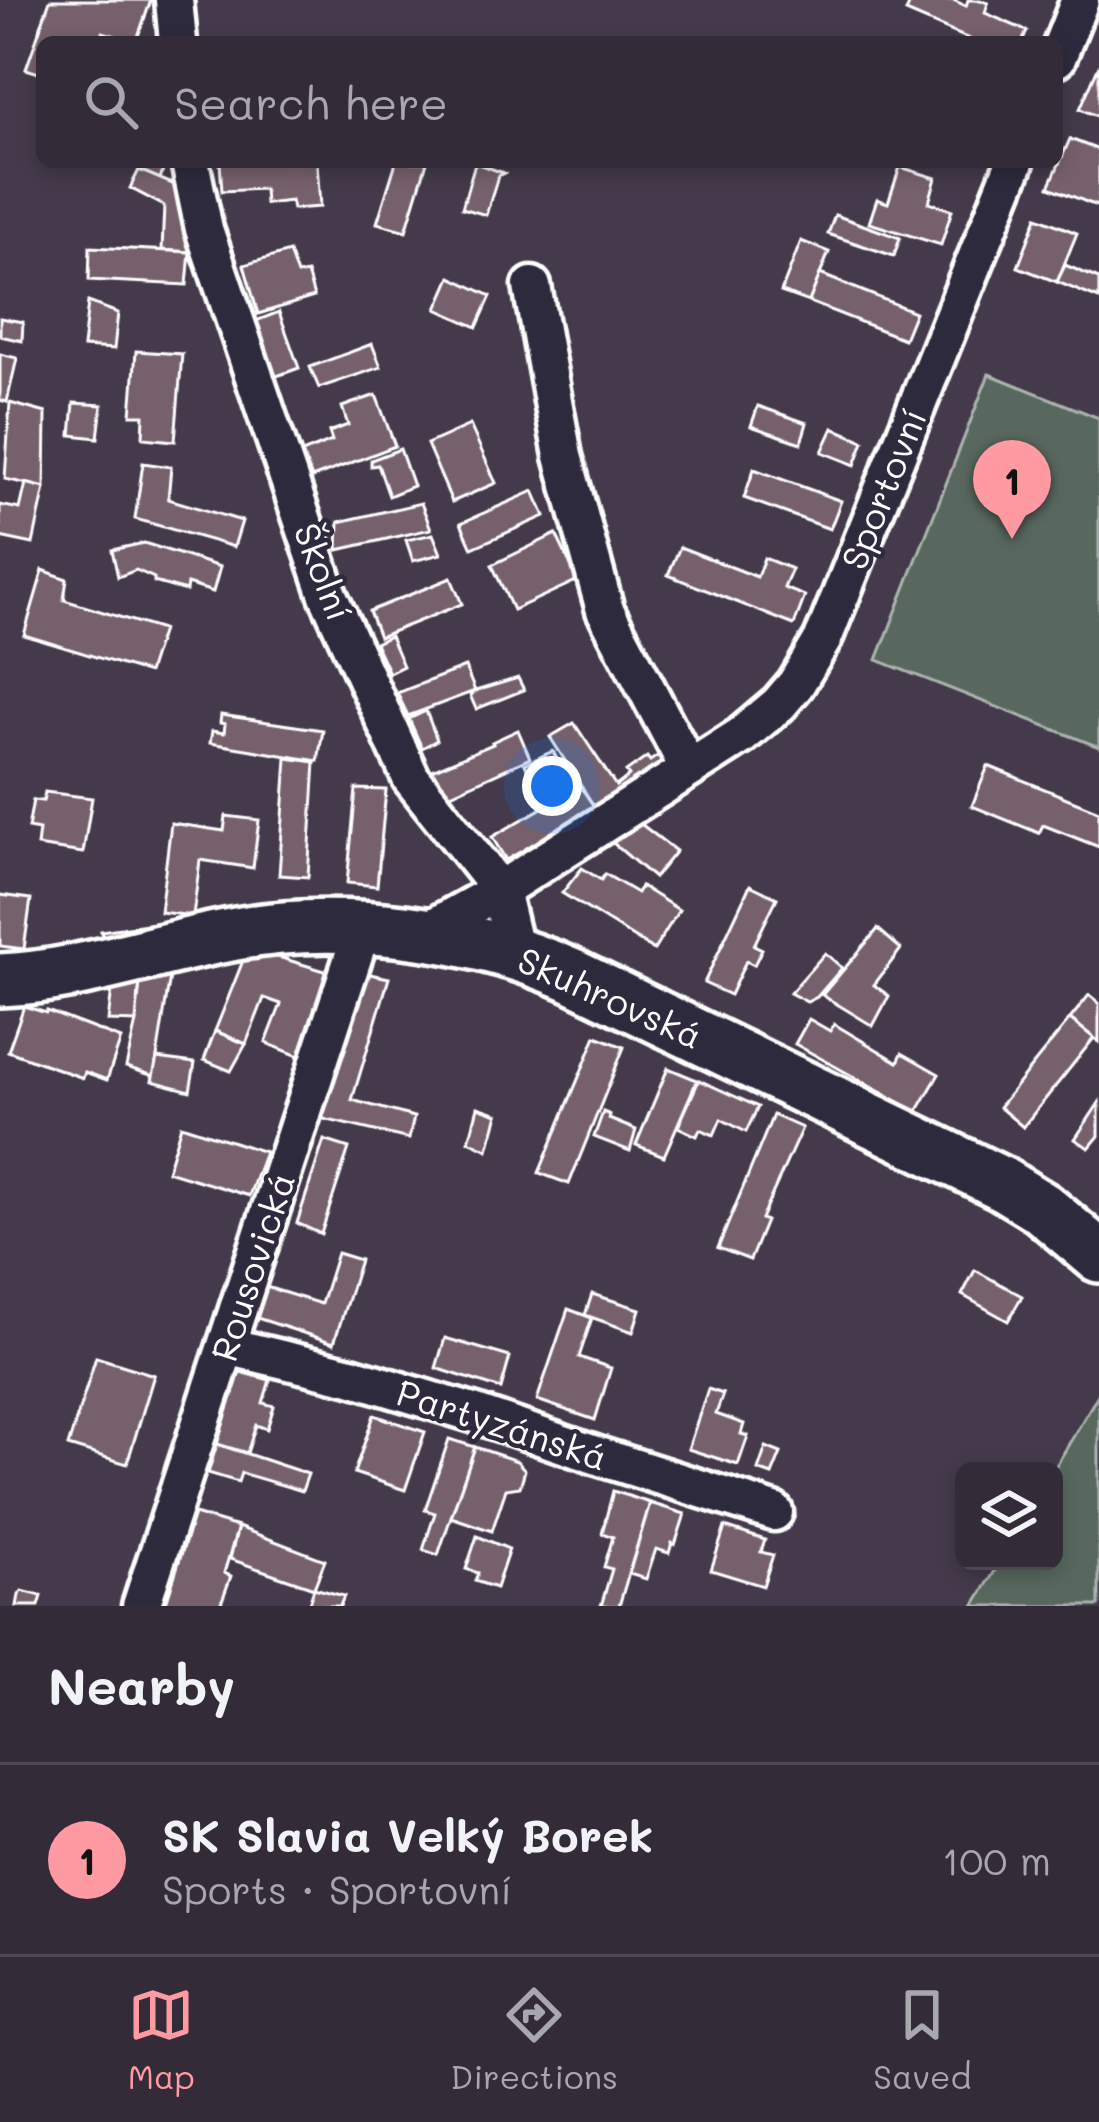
<!DOCTYPE html>
<meta charset="utf-8">
<style>
body{margin:0;font-family:Mali,sans-serif;background:#3e3843;color:#f1f3f6}
.controls{position:absolute;right:36px;bottom:36px;display:grid;overflow:hidden;border-radius:18px;box-shadow:0 6px 18px #0003}
.controls button{width:108px;height:108px;display:grid;place-items:center;padding:0;border:0;border-bottom:3px solid #4e4853;background:#332c38;color:#f1f3f6;font:60px sans-serif}
.you{position:absolute;left:552px;top:786px;width:42px;height:42px;margin:-30px;border:9px solid #fff;border-radius:50%;background:#1a73e8;box-shadow:0 0 0 18px #1a73e833}
.badge{display:grid;place-items:center;width:78px;height:78px;border-radius:50%;background:#ff9aa2;color:#111;font-size:39px;font-weight:700}
.pin{position:absolute;translate:-50% -99px;filter:drop-shadow(0 3px 6px #0008)}
.pin::after{content:'';position:absolute;top:63px;width:42px;height:36px;background:inherit;clip-path:polygon(0 0,100% 0,50% 100%)}
.list{margin:0;padding:0;list-style:none}
h2{display:flex;justify-content:space-between;align-items:center;height:156px;margin:0;padding:0 48px;font-size:51px}
h2 small{font-size:39px;font-weight:400;color:#a9a7ae}
.list li{display:grid;grid-template-columns:78px 1fr auto;gap:36px;align-items:center;box-sizing:border-box;height:192px;padding:0 48px;border-top:3px solid #4e4853}
.list b{display:block;font-size:45px;white-space:nowrap}
.list p{margin:0;font-size:39px;white-space:nowrap;color:#a9a7ae}
.list em{font-size:39px;font-style:normal;color:#a9a7ae}
.icon{flex:none;width:66px;height:66px;fill:none;stroke:currentColor;stroke-width:2;stroke-linecap:round;stroke-linejoin:round}
.map{position:relative;flex:none;width:1099px;height:1606px;overflow:hidden}
.search{position:absolute;background:#332c38;box-shadow:0 6px 18px #0003;left:36px;right:36px;top:36px;height:132px;display:flex;align-items:center;gap:30px;box-sizing:border-box;padding:0 42px;border-radius:18px;color:#a9a7ae;font-size:45px}
.sheet{height:348px;background:#332c38}
nav{display:flex;justify-content:space-around;align-items:center;box-sizing:border-box;height:168px;border-top:3px solid #4e4853;background:#332c38;font-size:33px;color:#a9a7ae}
nav a{display:grid;justify-items:center;gap:6px}
nav .on{color:#ff9aa2}
.map>svg:first-child{display:block}
.green{fill:#58685f;stroke:#acb4af;stroke-width:3}
.building{fill:#76616c;stroke:#fff;stroke-width:3}
.lines{fill:none;stroke-linecap:round;stroke-linejoin:round}
.street-casing{stroke:#fff;stroke-width:45}
.secondary-casing{stroke:#fff;stroke-width:60}
.street{stroke:#2f2a3d;stroke-width:36}
.secondary{stroke:#2f2a3d;stroke-width:51}
.labels{text-anchor:middle;stroke-width:9;stroke-linejoin:round;paint-order:stroke}
.street-label{font-size:36px;fill:#fff;stroke:#2f2a3d}
</style>
<div class="map">
<svg width="1099" height="1606" viewBox="0 0 1099 1606">
<rect width="100%" height="100%" fill="#443a4b"/>
<filter id="ink" filterUnits="userSpaceOnUse"><feTurbulence type="fractalNoise" baseFrequency=".00833" numOctaves="2"/><feDisplacementMap in="SourceGraphic" scale="24" xChannelSelector="R" yChannelSelector="G"/><feConvolveMatrix kernelMatrix="1 2 1 2 8 2 1 2 1" color-interpolation-filters="sRGB"/></filter>
<g filter="url(#ink)">
<g class="green">
<polygon points="989,374 1099,418 1099,747 877,660"/>
<polygon points="1099,1393 1099,1606 974,1606 1001,1561 1054,1561 1053,1471"/>
</g>
<g class="building">
<polygon points="50,0 151,0 136,42 103,32 100,41 103,42 42,42 42,74 26,69"/>
<polygon points="911,0 953,0 966,6 968,0 980,0 988,3 985,13 1027,31 1022,42 976,42 906,12"/>
<polygon points="1099,65 1099,117 1080,109"/>
<polygon points="1070,139 1099,150 1099,207 1049,187"/>
<polygon points="142,162 166,162 160,179 139,170"/>
<polygon points="220,162 317,162 320,207 293,209 291,201 265,204 264,189 222,191"/>
<polygon points="396,162 427,162 406,231 377,223"/>
<polygon points="475,163 504,173 498,176 486,215 462,208"/>
<polygon points="900,167 936,178 929,202 952,210 941,245 869,223 877,199 888,203"/>
<polygon points="139,170 175,185 190,252 162,250 164,206 130,188"/>
<polygon points="835,215 900,238 894,256 828,234"/>
<polygon points="1037,217 1077,233 1057,282 1018,267"/>
<polygon points="801,241 829,252 809,302 781,292"/>
<polygon points="90,247 190,252 187,285 89,280"/>
<polygon points="289,252 297,275 307,273 314,297 258,314 244,265"/>
<polygon points="1065,265 1099,279 1099,299 1057,282"/>
<polygon points="820,274 915,312 904,339 809,302"/>
<polygon points="451,277 491,296 477,327 437,309"/>
<polygon points="88,302 118,313 114,349 83,347"/>
<polygon points="279,312 299,368 274,377 253,322"/>
<polygon points="0,318 23,322 22,341 0,336"/>
<polygon points="372,344 381,367 319,388 310,367"/>
<polygon points="136,351 182,354 175,441 143,438 144,415 131,415"/>
<polygon points="0,354 17,358 7,402 0,400"/>
<polygon points="376,395 395,446 312,478 302,453 332,441 329,432 348,425 342,407"/>
<polygon points="10,403 46,413 45,488 5,479"/>
<polygon points="74,403 102,405 98,438 71,435"/>
<polygon points="758,406 807,423 801,443 751,426"/>
<polygon points="470,425 496,483 452,502 427,444"/>
<polygon points="833,428 864,441 855,465 822,452"/>
<polygon points="400,449 413,486 389,496 378,465 371,466 371,460"/>
<polygon points="143,463 171,467 168,499 242,521 234,547 135,519"/>
<polygon points="754,469 841,501 830,529 744,498"/>
<polygon points="26,483 45,488 33,544 0,537 0,505 20,509"/>
<polygon points="534,491 545,516 472,548 461,523"/>
<polygon points="421,503 431,529 338,550 339,522"/>
<polygon points="433,534 441,554 413,561 406,540"/>
<polygon points="556,534 578,580 513,610 492,565"/>
<polygon points="144,543 220,567 213,592 187,584 186,591 154,582 154,578 136,570 118,577 112,550"/>
<polygon points="680,547 757,577 764,558 792,569 784,588 805,596 794,625 668,575"/>
<polygon points="43,570 67,579 64,600 162,630 148,673 24,635"/>
<polygon points="451,578 462,604 379,637 369,611"/>
<polygon points="390,636 403,666 389,673 375,643"/>
<polygon points="465,667 475,691 408,716 397,693"/>
<polygon points="518,678 524,690 476,709 470,695 475,691"/>
<polygon points="426,711 437,740 422,748 409,719"/>
<polygon points="221,715 323,730 318,761 210,743 212,731 224,733 225,724 220,723"/>
<polygon points="574,723 616,786 629,776 626,772 647,757 650,761 662,753 669,762 597,811 550,737"/>
<polygon points="518,730 530,758 444,797 432,770 493,744 492,742"/>
<polygon points="553,751 562,770 533,783 525,764"/>
<polygon points="287,758 315,762 308,877 279,875"/>
<polygon points="988,766 1099,811 1099,847 1043,825 1039,833 972,806"/>
<polygon points="580,786 597,811 580,818 506,860 492,837"/>
<polygon points="356,789 386,790 377,886 347,883"/>
<polygon points="45,792 92,798 83,853 37,846 39,830 28,828 33,800 43,801"/>
<polygon points="226,816 259,820 253,868 200,860 193,916 160,912 171,823 224,831"/>
<polygon points="637,821 676,851 654,878 607,838"/>
<polygon points="582,868 601,880 605,874 637,893 641,886 679,910 654,950 562,893"/>
<polygon points="750,885 777,898 754,945 762,949 754,965 746,961 730,995 704,983"/>
<polygon points="0,895 31,899 24,949 0,946"/>
<polygon points="154,923 160,940 107,952 101,931"/>
<polygon points="878,929 901,949 874,985 889,996 873,1026 822,995"/>
<polygon points="248,948 345,977 311,1061 266,1043 281,1004 264,998 246,1044 215,1031"/>
<polygon points="825,953 842,968 817,997 807,1002 790,993"/>
<polygon points="360,972 389,978 352,1100 414,1117 409,1139 319,1118"/>
<polygon points="141,973 136,1022 108,1021 113,981"/>
<polygon points="141,973 170,976 154,1076 126,1067 136,1022"/>
<polygon points="1089,995 1099,1003 1099,1042 1070,1019"/>
<polygon points="24,1006 46,1013 47,1011 121,1039 107,1080 85,1072 83,1078 8,1051"/>
<polygon points="809,1019 830,1031 834,1024 898,1062 902,1053 939,1074 917,1112 795,1044"/>
<polygon points="1070,1019 1094,1038 1023,1127 999,1107"/>
<polygon points="215,1031 246,1044 231,1071 204,1060"/>
<polygon points="596,1036 624,1047 569,1184 539,1173"/>
<polygon points="157,1058 195,1063 190,1091 152,1081"/>
<polygon points="668,1068 697,1080 664,1156 636,1145"/>
<polygon points="699,1080 758,1107 746,1132 721,1119 714,1135 700,1129 697,1136 678,1127"/>
<polygon points="1099,1103 1099,1136 1089,1148 1075,1139"/>
<polygon points="478,1107 498,1114 488,1150 469,1141"/>
<polygon points="603,1112 610,1115 609,1119 636,1130 630,1151 594,1137"/>
<polygon points="773,1115 802,1128 761,1219 766,1221 750,1260 718,1248"/>
<polygon points="181,1125 265,1152 249,1196 167,1171"/>
<polygon points="324,1140 349,1148 321,1234 297,1223"/>
<polygon points="337,1253 360,1260 334,1343 257,1318 266,1287 321,1304"/>
<polygon points="975,1270 1022,1296 1008,1321 962,1295"/>
<polygon points="592,1294 640,1309 633,1332 585,1315"/>
<polygon points="568,1309 592,1318 579,1357 611,1368 595,1420 537,1400"/>
<polygon points="445,1338 510,1357 501,1389 436,1368"/>
<polygon points="96,1357 154,1375 127,1464 68,1446"/>
<polygon points="240,1372 270,1380 263,1403 274,1406 267,1429 256,1425 247,1453 217,1444"/>
<polygon points="708,1389 723,1394 716,1414 744,1424 741,1434 748,1436 738,1465 688,1449"/>
<polygon points="374,1415 425,1432 405,1490 354,1473"/>
<polygon points="449,1439 475,1447 438,1555 423,1550 435,1513 425,1510"/>
<polygon points="217,1444 308,1474 302,1491 241,1473 238,1482 208,1473"/>
<polygon points="475,1447 517,1461 525,1470 520,1487 506,1489 492,1531 451,1517"/>
<polygon points="766,1447 781,1453 772,1475 758,1470"/>
<polygon points="613,1491 650,1503 619,1606 601,1606 612,1569 604,1567 613,1537 602,1533"/>
<polygon points="650,1503 685,1514 675,1545 672,1543 669,1553 656,1549 646,1579 629,1574"/>
<polygon points="194,1514 238,1527 224,1573 231,1576 220,1606 165,1606"/>
<polygon points="238,1527 325,1560 314,1588 230,1559"/>
<polygon points="725,1527 765,1540 761,1552 773,1555 763,1586 711,1570"/>
<polygon points="477,1536 509,1549 496,1588 475,1581 478,1573 466,1569"/>
<polygon points="314,1588 344,1596 340,1606 308,1606"/>
<polygon points="22,1591 42,1596 39,1606 17,1606 19,1595"/>
</g>
<g class="lines">
<defs>
<g id="street">
<polyline points="174,0 178,42"/>
<polyline points="1057,58 1080,0"/>
<polyline points="190,162 204,229 328,595 411,778 500,890 515,953"/>
<polyline points="532,286 563,456 605,610 689,769"/>
<polyline points="419,935 500,890 741,736 779,704 796,684 823,639 1015,162"/>
<polyline points="227,1346 351,1376 476,1414 601,1457 774,1512"/>
<polyline points="141,1606 363,927"/>
</g>
<path id="secondary" d="M0 980C80 977 157 948 236 934 340 915 474 932 571 975L1001 1183 1042 1208 1099 1256"/>
</defs>
<use href="#street" class="street-casing"/>
<use href="#secondary" class="secondary-casing"/>
<use href="#street" class="street"/>
<use href="#secondary" class="secondary"/>
</g>
</g>
<g class="labels">
<g class="street-label">
<text transform="translate(884 489) rotate(-68)" y="13">Sportovní</text>
<text transform="translate(323 572) rotate(69)" y="13">Školní</text>
<text transform="translate(610 998) rotate(24)" y="13">Skuhrovská</text>
<text transform="translate(253 1267) rotate(-72)" y="13">Rousovická</text>
<text transform="translate(502 1425) rotate(18)" y="13">Partyzánská</text>
</g>
</g>
</svg>
<div class="controls">
<button><svg class="icon" aria-label="layers" viewBox="0 0 24 24"><path d="M12 4l9 5-9 5-9-5zM3 14l9 5 9-5"/></svg></button>
</div>
<div class="you"></div>
<div class="pin badge" style="left:1012px;top:539px">1</div>
<div class="search"><svg class="icon" aria-label="search" viewBox="0 0 24 24"><circle cx="10" cy="10" r="6"/><path d="M15 15l6 6"/></svg>Search here</div>
</div>
<section class="sheet">
<h2>Nearby<small></small></h2>
<ul class="list">
<li><span class="badge">1</span><div><b>SK Slavia Velký Borek</b><p>Sports · Sportovní</p></div><em>100 m</em></li>
</ul>
</section>
<nav>
<a class="on"><svg class="icon" aria-label="map" viewBox="0 0 24 24"><path d="M3 6l6-2 6 2 6-2v14l-6 2-6-2-6 2zM9 4v14M15 6v14"/></svg>Map</a>
<a><svg class="icon" aria-label="directions" viewBox="0 0 24 24"><path d="M12 3l9 9-9 9-9-9zM9 14v-3h6M13 9l2 2-2 2"/></svg>Directions</a>
<a><svg class="icon" aria-label="saved" viewBox="0 0 24 24"><path d="M7 4h10v16l-5-4-5 4z"/></svg>Saved</a>
</nav>
